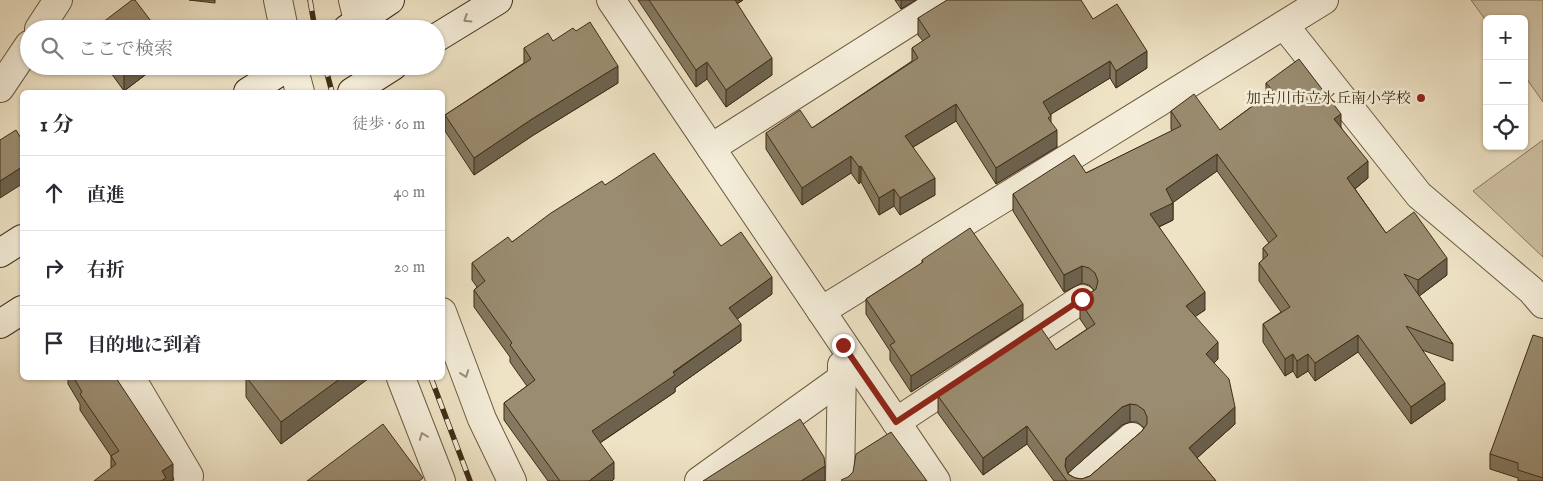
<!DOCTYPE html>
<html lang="ja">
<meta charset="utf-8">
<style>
body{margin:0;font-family:"IM FELL English","Noto Serif JP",serif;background:#f7f7f7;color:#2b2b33}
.controls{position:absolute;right:15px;top:15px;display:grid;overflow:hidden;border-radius:8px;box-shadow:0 1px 4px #0004}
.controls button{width:45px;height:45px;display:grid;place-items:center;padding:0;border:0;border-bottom:1px solid #e1e1e2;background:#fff;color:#2b2b33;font:25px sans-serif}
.stop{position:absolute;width:15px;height:15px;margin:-11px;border:4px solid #8f2418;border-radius:50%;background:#fff}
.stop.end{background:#8f2418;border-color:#fff;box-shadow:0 1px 5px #0008}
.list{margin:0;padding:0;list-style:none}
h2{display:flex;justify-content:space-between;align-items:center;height:65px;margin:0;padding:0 20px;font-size:21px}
h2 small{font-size:16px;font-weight:400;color:#7c7c81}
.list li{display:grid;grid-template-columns:32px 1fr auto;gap:15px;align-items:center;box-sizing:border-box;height:75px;padding:0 20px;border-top:1px solid #e1e1e2}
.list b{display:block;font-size:19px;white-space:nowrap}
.list em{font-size:16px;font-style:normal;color:#7c7c81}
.icon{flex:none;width:28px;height:28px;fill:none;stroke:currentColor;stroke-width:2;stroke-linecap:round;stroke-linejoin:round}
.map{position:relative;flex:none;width:1543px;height:481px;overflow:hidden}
.search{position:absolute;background:#fff;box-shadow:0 1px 4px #0004;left:20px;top:20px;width:425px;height:55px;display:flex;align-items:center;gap:12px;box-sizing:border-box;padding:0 18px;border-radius:28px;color:#7c7c81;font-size:19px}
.panel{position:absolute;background:#fff;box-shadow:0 1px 4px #0004;left:20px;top:90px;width:425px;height:290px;border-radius:8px}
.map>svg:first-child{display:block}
.pitch{fill:#d0c4a7;stroke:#88785e}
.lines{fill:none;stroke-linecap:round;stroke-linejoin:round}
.minor-casing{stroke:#6b5a40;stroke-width:30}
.secondary-casing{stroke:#3f2d14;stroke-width:30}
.minor{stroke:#f4edd9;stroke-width:28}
.secondary{stroke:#f4edd9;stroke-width:28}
.rail-casing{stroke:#3f2d14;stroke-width:5.5}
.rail{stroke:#f4edd9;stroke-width:4;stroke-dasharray:11;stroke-linecap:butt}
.wall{fill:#847860;stroke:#3f2d14;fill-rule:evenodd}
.shaded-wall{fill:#6c624e;stroke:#3f2d14}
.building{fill:#9a8c70;stroke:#3f2d14;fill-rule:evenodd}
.oneway{stroke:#9a8d76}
.route{stroke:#8f2418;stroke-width:6}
.poi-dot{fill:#8f2418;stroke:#f4edd9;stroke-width:2}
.labels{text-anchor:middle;stroke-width:5;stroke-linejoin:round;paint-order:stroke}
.poi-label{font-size:15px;fill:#3f2d14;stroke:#f4edd9;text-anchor:end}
</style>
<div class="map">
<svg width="1543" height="481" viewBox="0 0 1543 481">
<rect width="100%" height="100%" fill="#eee3c5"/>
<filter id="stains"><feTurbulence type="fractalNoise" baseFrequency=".004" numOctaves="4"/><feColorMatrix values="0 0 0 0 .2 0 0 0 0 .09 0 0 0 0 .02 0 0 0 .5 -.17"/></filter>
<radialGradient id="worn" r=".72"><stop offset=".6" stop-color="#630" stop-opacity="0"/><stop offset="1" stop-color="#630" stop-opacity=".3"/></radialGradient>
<g class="pitch">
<polygon points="1471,0 1543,0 1543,102 1524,75 1524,19 1487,19 1487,22"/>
<polygon points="1543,140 1543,257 1473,191"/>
</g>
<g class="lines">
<defs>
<g id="minor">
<polyline points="278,0 284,29"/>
<polyline points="353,0 360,29"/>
<polyline points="611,0 936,481"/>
<polyline points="1284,25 1419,195 1531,290 1543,304"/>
<polyline points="39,29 58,0"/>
<polyline points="293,66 300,92"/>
<polyline points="0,88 29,45"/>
<polyline points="711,148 944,0"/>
<polyline points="821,311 1324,0"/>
<polyline points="442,312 482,419 512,481"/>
<polyline points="131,378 189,476 188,481"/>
<polyline points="401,378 441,481"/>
<polyline points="896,422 1082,299"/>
<polyline points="699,481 841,379"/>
<polyline points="840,481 842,365"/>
<polyline points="1080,481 1132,437"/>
</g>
<g id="secondary">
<polyline points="347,29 390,0"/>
<polyline points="436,38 498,0"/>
<polyline points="248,92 289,66"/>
<polyline points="352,92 393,66"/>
<polyline points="0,253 22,239"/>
<polyline points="0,324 22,310"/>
</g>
</defs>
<use href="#minor" class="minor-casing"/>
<use href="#secondary" class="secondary-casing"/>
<use href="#minor" class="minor"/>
<use href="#secondary" class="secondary"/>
<defs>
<g id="rail">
<polyline points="310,0 315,29"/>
<polyline points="325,66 332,92"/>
<polyline points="431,378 470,481"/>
</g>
</defs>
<use href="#rail" class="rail-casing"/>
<use href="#rail" class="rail"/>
</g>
<g class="wall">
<polygon points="189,0 215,0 215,3"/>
<polygon points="638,0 743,0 737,4 772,75 726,107 707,79 696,87"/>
<polygon points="895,0 916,0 901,9"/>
<polygon points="918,18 1093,19 1147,68 1116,88 1110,78 1051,114 1051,122 1057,147 996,184 956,121 913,147 935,195 900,215 894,206 879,215 861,182 859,184 851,173 802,205 766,149 766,133 812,128 912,61 912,48 923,41 918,35"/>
<polygon points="553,41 618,83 532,136 474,175 445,131 445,115 524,63 524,48"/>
<polygon points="106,66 157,66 124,91"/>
<path d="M1266 83 1341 127 1368 178 1355 189 1386 233 1447 275 1419 296 1453 344V361L1422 350 1445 400 1411 424 1358 352 1315 381 1308 371 1297 378 1293 371 1285 376 1263 342V324L1281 312 1259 281V263L1263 260V248L1269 243 1217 171 1173 202V220L1159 227 1205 310 1195 316 1218 359 1214 363 1235 424 1197 458 1216 481H1054L1027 444 983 475 938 413V396L1056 350 1087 329 1080 319V301L1094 290 1089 285 1082 283 1064 292 1013 211V194L1086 173 1172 131 1171 129V111L1220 130 1266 96ZM1130 422H1137L1144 428 1142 431 1090 476 1082 479 1075 478 1068 474V473L1122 425Z"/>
<polygon points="605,185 721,246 772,294 737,319 741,341 675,388 675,392 600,443 614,479 612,481 548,481 504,420 504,403 527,386 510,362 510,357 474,307 474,290 477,287 472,280 472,263 512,242"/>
<polygon points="922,260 1023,320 911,392 890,360 890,351 866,314 866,299 922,263"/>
<polygon points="1543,338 1543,481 1518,481 1518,478 1490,469 1490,454"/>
<polygon points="68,378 116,378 173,480 111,468 111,456 80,410 80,404 68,384"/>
<polygon points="246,378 369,378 281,444 246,397"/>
</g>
<g class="shaded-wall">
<polygon points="729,0 743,0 729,8"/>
<polygon points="901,0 916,0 901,9"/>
<polygon points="1147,51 1147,68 1116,88 1116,71"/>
<polygon points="772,58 772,75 726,107 726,90"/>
<polygon points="1110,61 1110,78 1043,119 1043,102"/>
<polygon points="707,62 707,79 696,87 696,70"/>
<polygon points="134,66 157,66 124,91 124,74"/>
<polygon points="618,66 618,83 532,136 474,175 474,158 532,119"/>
<polygon points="956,104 956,121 905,152 905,136"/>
<polygon points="1341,114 1341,131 1334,119"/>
<polygon points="1057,130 1057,147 996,184 996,168"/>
<polygon points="1217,154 1217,171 1171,204 1173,203 1173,220 1150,231 1150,214 1166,189"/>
<polygon points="851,156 851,173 802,205 802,188"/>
<polygon points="1368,161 1368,178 1347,195 1347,178"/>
<polygon points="861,166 861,182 859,184 859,167"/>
<polygon points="22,167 22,184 0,198 0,181"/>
<polygon points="935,178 935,195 900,215 900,198"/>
<polygon points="894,189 894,206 879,215 879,198"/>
<polygon points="1447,258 1447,275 1418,297 1418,280"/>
<polygon points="1082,266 1082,283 1064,292 1064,275"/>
<polygon points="772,277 772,294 729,325 729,308"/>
<polygon points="1205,292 1205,310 1186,323 1186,306"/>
<polygon points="1023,304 1023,320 911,392 911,376"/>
<polygon points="741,324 741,341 675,388 675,392 592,448 592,431"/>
<polygon points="1358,335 1358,352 1315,381 1315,363"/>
<polygon points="1218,342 1218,359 1206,371 1206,354"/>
<polygon points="1293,354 1293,371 1285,376 1285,359"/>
<polygon points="1308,354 1308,371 1297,378 1297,361"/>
<polygon points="341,378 369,378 281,444 281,422"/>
<polygon points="1445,383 1445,400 1411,424 1411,407"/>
<polygon points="1130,404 1130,422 1122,425 1066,475 1065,466 1066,458 1122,407"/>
<polygon points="1235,407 1235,424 1189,465 1189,448"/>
<polygon points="1027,426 1027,444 983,475 983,458"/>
<polygon points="614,462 614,479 612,481 589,481"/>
<polygon points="173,464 173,480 171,481 161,481 162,471"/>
<polygon points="825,466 825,481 801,481"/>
</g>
<g class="building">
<polygon points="132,0 135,0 157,29 94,29"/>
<polygon points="649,0 735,0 772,58 726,90 707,62 696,70"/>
<polygon points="947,0 1081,0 1093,19 1117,4 1147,51 1116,71 1110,61 1043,102 1051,116 1048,118 1057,130 996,168 956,104 905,136 935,178 900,198 894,189 879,198 861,166 859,167 851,156 802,188 766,133 800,110 812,128 918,58 912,48 930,36 918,18"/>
<polygon points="590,22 618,66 532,119 474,158 445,115 531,59 524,48 548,33 553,41 573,28 576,31"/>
<path d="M1299 59 1341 114 1334 119 1368 161 1347 178 1386 233 1414 212 1447 258 1418 280 1404 274 1453 344 1406 326 1445 383 1411 407 1358 335 1315 363 1308 354 1297 361 1293 354 1285 359 1263 324 1290 307 1259 263 1268 255 1263 248 1277 236 1217 154 1166 189 1173 203 1150 214 1205 292 1186 306 1218 342 1206 354 1229 379 1235 407 1189 448 1216 481H1067L1027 426 983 458 938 396 1041 328 1056 350 1095 324 1080 301 1096 289 1098 281 1095 273 1089 268 1082 266 1064 275 1013 194 1074 155 1086 173 1181 126 1171 111 1194 94 1220 130 1273 91 1266 83ZM1130 404 1137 405 1144 410 1147 417V424L1142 431 1090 476 1082 479 1075 478 1068 474 1065 466 1066 458 1122 407Z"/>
<polygon points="118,66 134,66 124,74"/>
<polygon points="16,130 22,140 22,167 0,181 0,140"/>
<polygon points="654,153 721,246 741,232 772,277 729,308 741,324 673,372 675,375 592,431 614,462 589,481 560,481 504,403 535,380 510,345 512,343 474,290 485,281 472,263 508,237 512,242 551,213 602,181 605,185"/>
<polygon points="970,228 1023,304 911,376 890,345 895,342 866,299 923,262 922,260"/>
<polygon points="1533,335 1543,338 1543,478 1518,470 1518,463 1490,454"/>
<polygon points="74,378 116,378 173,464 162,471 166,478 161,481 94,481 116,464 111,456 119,451 80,394 82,392"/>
<polygon points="247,378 341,378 281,422"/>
<polygon points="800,419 824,457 825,466 801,481 703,481"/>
<polygon points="383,424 423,478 419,481 307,481"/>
<polygon points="891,432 927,481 842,481 841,480 848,477 853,472 856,454"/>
</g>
<defs><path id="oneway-chevron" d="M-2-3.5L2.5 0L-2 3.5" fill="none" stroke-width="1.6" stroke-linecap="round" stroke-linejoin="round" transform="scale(1.25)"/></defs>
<g class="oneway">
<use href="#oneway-chevron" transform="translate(467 19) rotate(148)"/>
<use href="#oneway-chevron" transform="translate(465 374) rotate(70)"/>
<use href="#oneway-chevron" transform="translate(423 436) rotate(-111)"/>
</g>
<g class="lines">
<polyline class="route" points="843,345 896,422 1082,299"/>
</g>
<circle class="poi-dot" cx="1421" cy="98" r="5"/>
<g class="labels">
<g class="poi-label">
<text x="1411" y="103">加古川市立氷丘南小学校</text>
</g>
</g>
<rect width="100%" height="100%" filter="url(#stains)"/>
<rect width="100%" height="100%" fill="url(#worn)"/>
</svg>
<div class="controls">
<button>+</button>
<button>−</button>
<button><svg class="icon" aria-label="locate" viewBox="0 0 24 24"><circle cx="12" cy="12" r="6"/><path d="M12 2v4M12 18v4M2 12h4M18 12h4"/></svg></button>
</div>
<div class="stop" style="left:1082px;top:299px"></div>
<div class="stop end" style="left:843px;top:345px"></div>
<div class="search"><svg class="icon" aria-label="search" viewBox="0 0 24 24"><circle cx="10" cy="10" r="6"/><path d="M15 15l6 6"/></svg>ここで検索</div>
<section class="panel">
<h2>1 分<small>徒歩 · 60 m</small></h2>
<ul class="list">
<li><svg class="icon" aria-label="ahead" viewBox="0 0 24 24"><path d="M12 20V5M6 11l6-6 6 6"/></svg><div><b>直進</b></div><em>40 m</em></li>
<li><svg class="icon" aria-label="right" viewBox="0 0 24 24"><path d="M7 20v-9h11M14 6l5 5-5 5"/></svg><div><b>右折</b></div><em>20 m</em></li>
<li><svg class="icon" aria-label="arrive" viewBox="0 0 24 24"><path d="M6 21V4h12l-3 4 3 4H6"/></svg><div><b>目的地に到着</b></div></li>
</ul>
</section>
</div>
